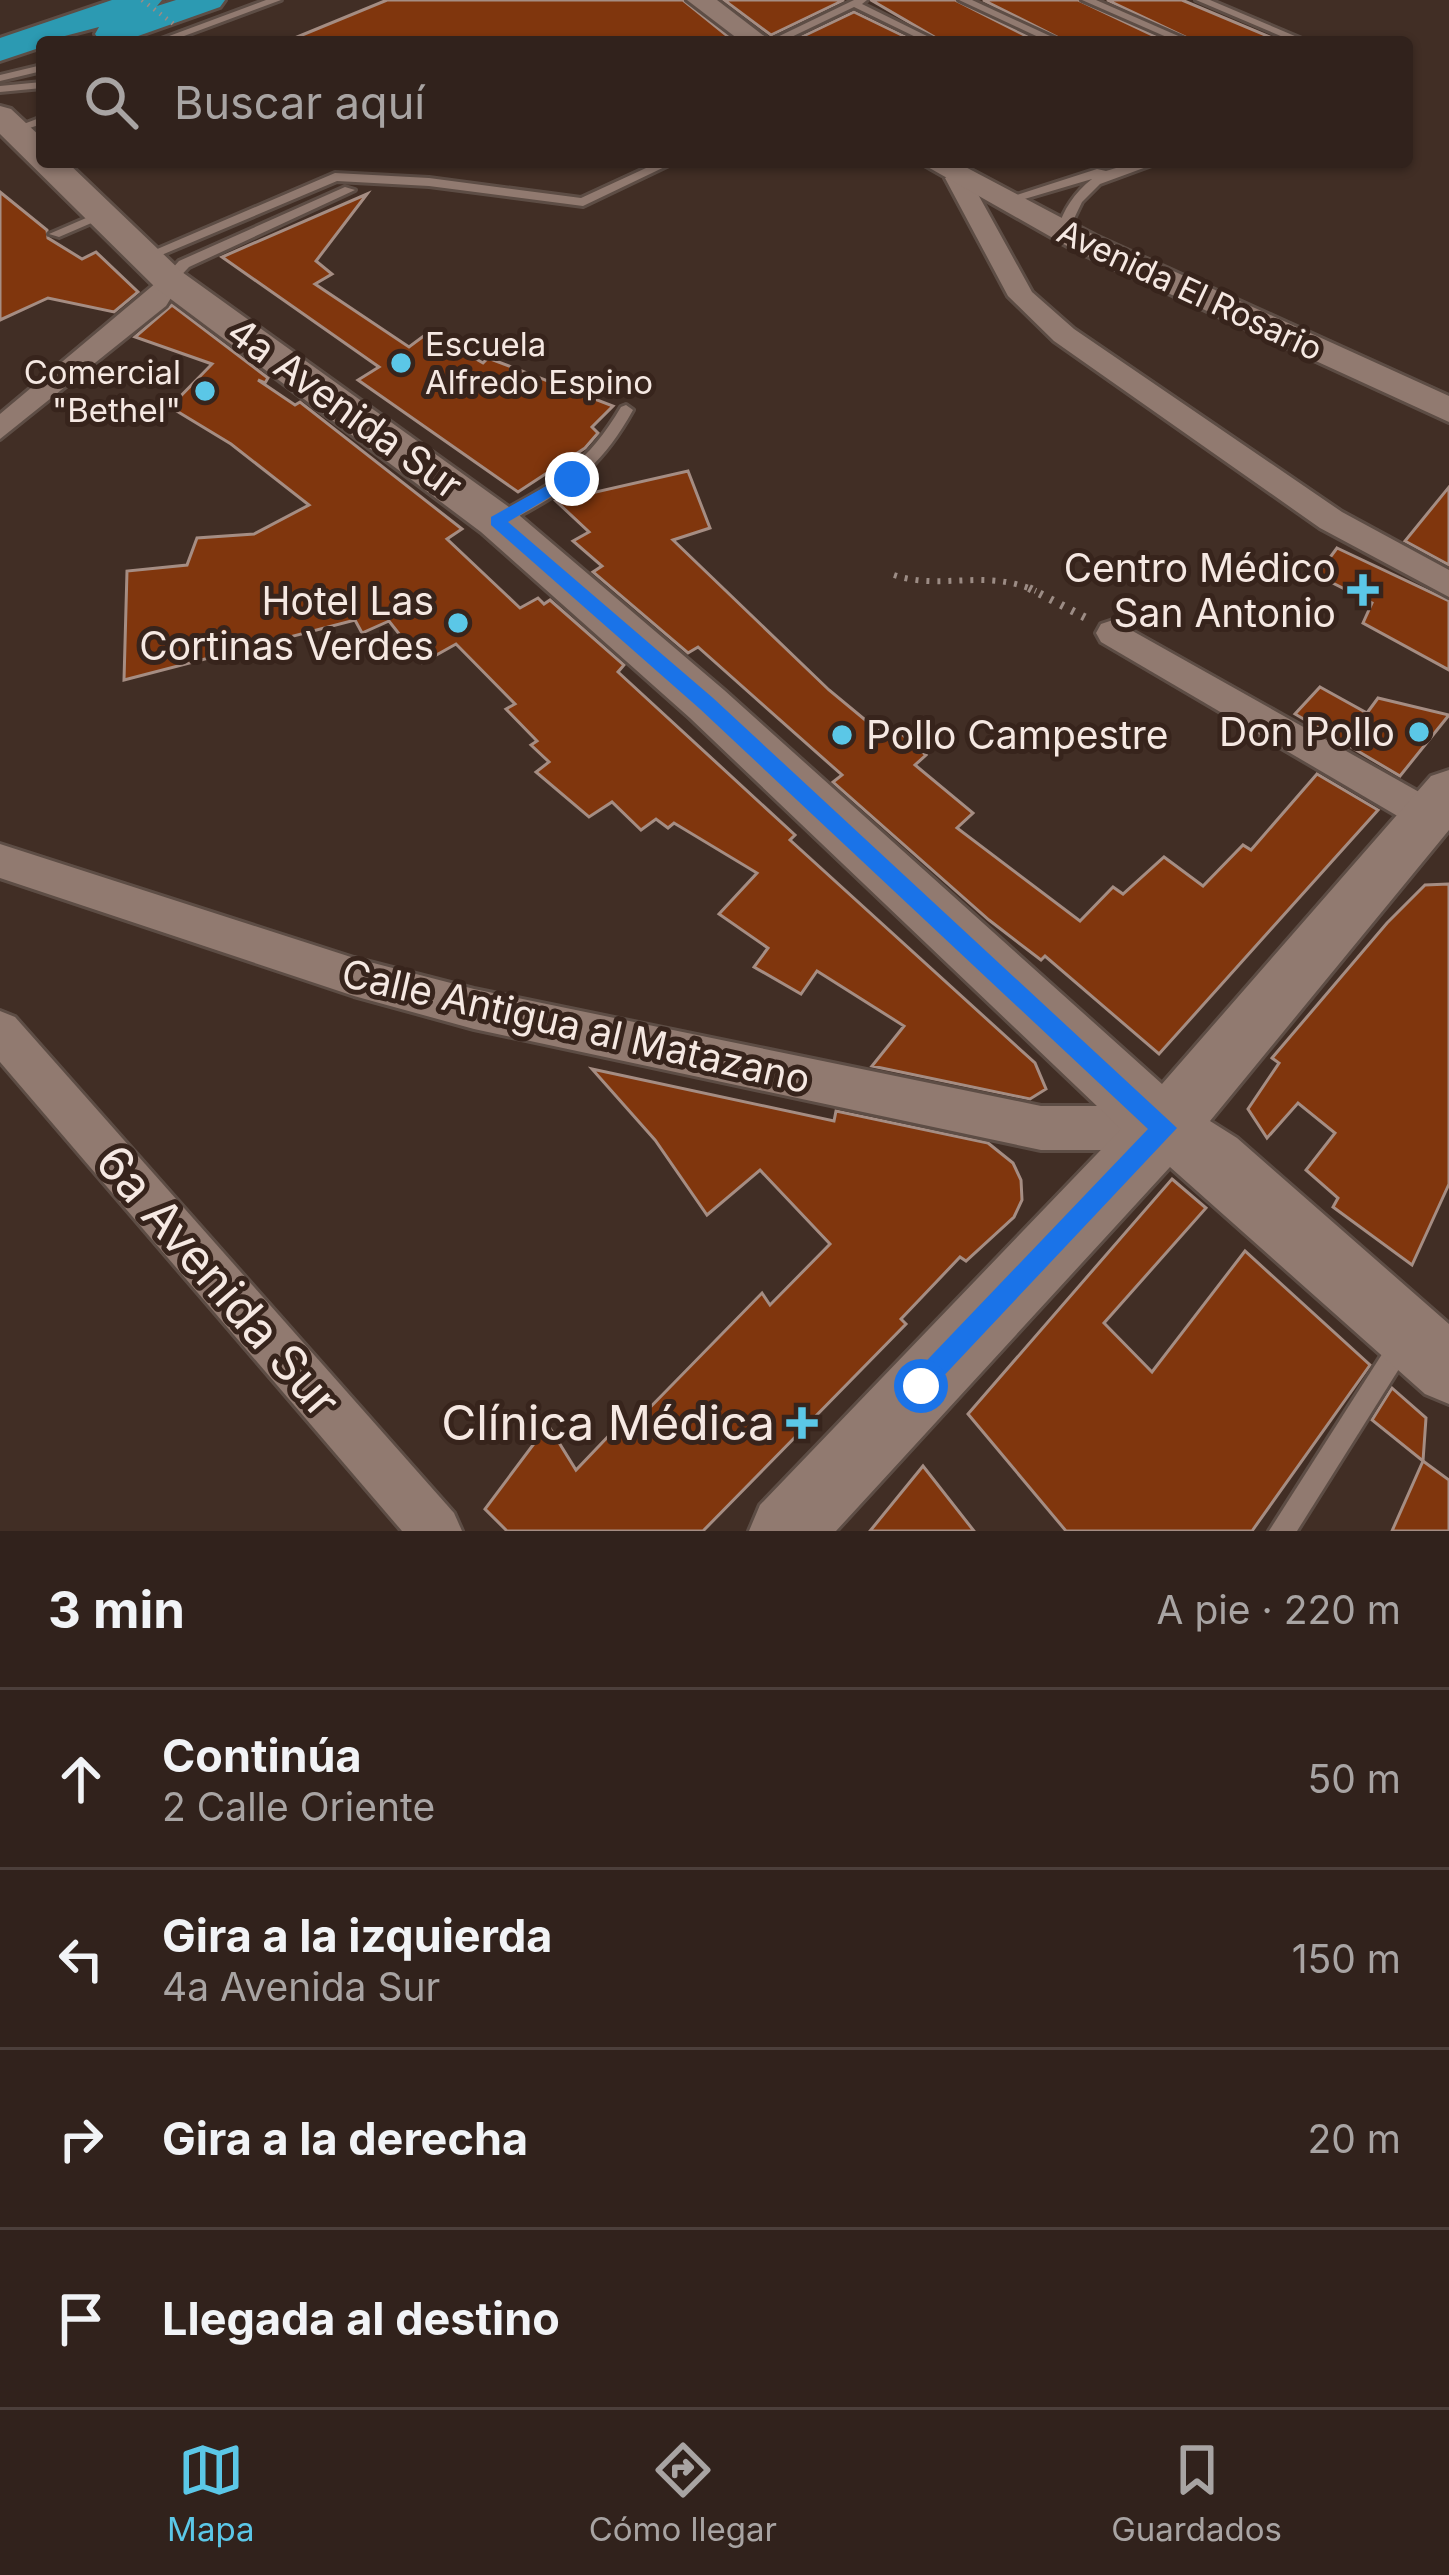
<!DOCTYPE html>
<html lang="es">
<meta charset="utf-8">
<style>
body{margin:0;font-family:Inter,sans-serif;background:#3d2f29;color:#f1f3f6}
.stop{position:absolute;width:36px;height:36px;margin:-27px;border:9px solid #1a73e8;border-radius:50%;background:#fff}
.stop.end{background:#1a73e8;border-color:#fff;box-shadow:0 3px 12px #0008}
.list{margin:0;padding:0;list-style:none}
h2{display:flex;justify-content:space-between;align-items:center;height:156px;margin:0;padding:0 48px;font-size:51px}
h2 small{font-size:39px;font-weight:400;color:#a8a4a3}
.list li{display:grid;grid-template-columns:78px 1fr auto;gap:36px;align-items:center;box-sizing:border-box;height:180px;padding:0 48px;border-top:3px solid #4c3f3b}
.list b{display:block;font-size:45px;white-space:nowrap}
.list p{margin:0;font-size:39px;white-space:nowrap;color:#a8a4a3}
.list em{font-size:39px;font-style:normal;color:#a8a4a3}
.icon{flex:none;width:66px;height:66px;fill:none;stroke:currentColor;stroke-width:2;stroke-linecap:round;stroke-linejoin:round}
.map{position:relative;flex:none;width:1449px;height:1531px;overflow:hidden}
.search{position:absolute;background:#31221c;box-shadow:0 3px 9px #0004;left:36px;right:36px;top:36px;height:132px;display:flex;align-items:center;gap:30px;box-sizing:border-box;padding:0 42px;border-radius:12px;color:#a8a4a3;font-size:45px}
.sheet{height:876px;background:#31221c}
nav{display:flex;justify-content:space-around;align-items:center;box-sizing:border-box;height:168px;border-top:3px solid #4c3f3b;background:#31221c;font-size:33px;color:#a8a4a3}
nav a{display:grid;justify-items:center;gap:6px}
nav .on{color:#5bc7e7}
.map>svg:first-child{display:block}
.building{fill:#80360d;stroke:#a58d83;stroke-width:3}
.lines{fill:none;stroke-linecap:round;stroke-linejoin:round}
.service-casing{stroke:#5d4d45;stroke-width:6}
.minor-casing{stroke:#5d4d45;stroke-width:6}
.tertiary-casing{stroke:#5d4d45;stroke-width:6}
.secondary-casing{stroke:#5d4d45;stroke-width:6}
.trunk-casing{stroke:#5d4d45;stroke-width:6}
.path-far1{stroke:#9c8c85;stroke-width:6;stroke-dasharray:3 8;stroke-linecap:butt}
.path{stroke:#9c8c85;stroke-width:8;stroke-dasharray:3 9;stroke-linecap:butt}
.service{fill:#917a70;fill-rule:evenodd}
.minor{fill:#917a70;fill-rule:evenodd}
.tertiary{fill:#917a70;fill-rule:evenodd}
.secondary{fill:#917a70;fill-rule:evenodd}
.trunk{fill:#2c9ab2;fill-rule:evenodd}
.path-bridge{stroke:#9c8c85;stroke-width:4.5;stroke-dasharray:1.5 6;stroke-linecap:butt}
.route{fill:#1a73e8}
.poi-dot{fill:#5bc7e7;stroke:#37241c;stroke-width:4.5}
.labels{text-anchor:middle;stroke-width:10;stroke-linejoin:round;paint-order:stroke}
.far-street-label{font-size:33px;fill:#f5e8e2;stroke:#37241c}
.far-poi-label{font-size:33px;fill:#f5e8e2;stroke:#37241c;text-anchor:start}
.street-label{font-size:39px;fill:#f5e8e2;stroke:#37241c}
.poi-label{font-size:39px;fill:#f5e8e2;stroke:#37241c;text-anchor:end}
.near-street-label{font-size:48px;fill:#f5e8e2;stroke:#37241c}
.near-poi-label{font-size:48px;fill:#f5e8e2;stroke:#37241c;text-anchor:end}
</style>
<div class="map">
<svg width="1449" height="1531" viewBox="0 0 1449 1531">
<rect width="100%" height="100%" fill="#412e25"/>
<g class="building">
<polygon points="387,0 683,0 735,42 285,42"/>
<polygon points="724,0 844,0 771,35"/>
<polygon points="871,0 955,0 1038,42 943,42"/>
<polygon points="983,0 1078,0 1167,42 1067,42"/>
<polygon points="1107,0 1182,0 1282,42 1196,42"/>
<polygon points="854,12 916,42 791,42"/>
<polygon points="0,192 47,230 48,238 82,259 96,252 138,292 114,312 48,298 0,320"/>
<polygon points="367,194 316,261 332,274 315,284 409,347 429,332 483,363 488,358 613,406 592,427 598,433 585,448 518,492 358,380 379,367 222,257"/>
<polygon points="172,305 268,378 265,383 258,380 295,405 300,402 462,529 447,539 520,608 538,598 544,604 550,600 624,665 618,672 795,835 790,840 1035,1063 1046,1089 1030,1099 872,1066 904,1026 817,971 801,994 754,967 768,948 719,914 757,873 674,823 668,828 656,819 641,830 612,802 589,817 536,772 549,762 531,745 537,741 506,709 515,704 456,644 422,663 389,621 362,633 355,620 124,680 127,571 187,565 197,538 254,534 309,505 231,444 170,407 212,364 135,337"/>
<polygon points="688,471 710,528 673,540 829,690 887,738 897,730 926,755 915,765 973,813 957,828 1080,921 1113,887 1123,894 1164,857 1203,886 1243,845 1251,850 1317,774 1378,810 1159,1054 1045,956 1041,960 989,920 833,782 842,775 698,647 688,653 593,572 602,566 573,541 589,532 556,501"/>
<polygon points="1449,487 1449,565 1405,541"/>
<polygon points="1337,548 1449,601 1449,670 1363,623 1372,603 1317,575"/>
<polygon points="1320,687 1367,713 1378,698 1449,715 1400,776 1295,714"/>
<polygon points="1449,884 1449,1184 1412,1265 1333,1207 1338,1198 1306,1170 1335,1133 1298,1103 1267,1138 1248,1109 1279,1063 1272,1058 1387,923 1425,885"/>
<polygon points="592,1069 834,1121 836,1111 988,1143 1013,1163 1021,1180 1022,1200 1014,1217 966,1261 960,1257 901,1319 906,1324 703,1531 507,1531 485,1509 548,1425 576,1470 619,1425 625,1433 762,1293 770,1305 830,1244 760,1170 707,1215 655,1140"/>
<polygon points="1172,1179 1206,1208 1104,1323 1152,1372 1245,1251 1370,1365 1252,1531 1066,1531 968,1414"/>
<polygon points="1392,1388 1426,1418 1423,1461 1372,1420"/>
<polygon points="1423,1461 1449,1480 1449,1531 1392,1531"/>
<polygon points="923,1466 974,1531 870,1531"/>
</g>
<g class="lines">
<defs>
<g id="service">
<polygon points="266,0 281,0 168,42 153,42"/>
<polygon points="854,0 867,0 862,4 939,42 926,42 854,7 781,42 767,42"/>
<polygon points="959,0 972,0 1063,42 1049,42"/>
<polygon points="1082,0 1096,0 1192,42 1178,42"/>
<polygon points="1196,0 1210,0 1309,42 1295,42"/>
<polygon points="42,65 42,71 0,81 0,75"/>
<polygon points="42,82 42,88 0,92 0,86"/>
<polygon points="42,117 42,124 14,133 8,130"/>
<polygon points="659,162 675,162 583,206 429,186 337,181 152,259 141,256 335,173 429,178 581,198"/>
<path d="M1136 162H1160L1100 184 1082 202 1067 233 1057 230C1064 209 1074 193 1092 179L1004 205 998 201 1097 169 1106 171Z"/>
<polygon points="345,187 355,190 189,267 174,283 162,280 179,261"/>
<polygon points="100,212 110,215 59,237 49,234"/>
<path d="M626 405 633 410C604 462 577 484 526 512 514 519 505 526 492 525L489 521 492 517C552 484 585 468 621 407Z"/>
<polygon points="1401,1333 1409,1337 1413,1345 1409,1353 1297,1531 1269,1531 1393,1337"/>
</g>
<g id="minor">
<polygon points="957,171 969,178 1032,292 1074,329 1342,512 1449,570 1449,597 1320,528 1054,341 1008,296 945,178"/>
<polygon points="169,272 182,280 166,306 0,439 0,414"/>
<polygon points="1113,620 1444,806 1449,816 1444,828 1431,833 1418,828 1101,642 1096,633 1101,624"/>
<polygon points="0,844 354,958 474,989 1041,1106 1165,1106 1180,1113 1187,1128 1180,1143 1165,1150 1041,1150 474,1029 354,996 0,878"/>
<polygon points="0,1011 15,1017 454,1513 462,1531 402,1531 0,1062"/>
</g>
<g id="tertiary">
<polygon points="687,0 717,0 772,42 742,42"/>
<polygon points="919,162 956,162 1096,236 1449,396 1449,422 1074,250"/>
</g>
<polygon id="secondary" points="0,106 11,109 42,138 42,162 67,162 182,272 513,510 724,690 1162,1084 1431,776 1449,770 1449,830 1210,1121 1237,1138 1449,1324 1449,1404 1425,1394 1170,1167 836,1531 749,1531 760,1505 1121,1129 690,718 481,532 156,288 0,134"/>
<polygon id="trunk" points="112,0 162,0 157,6 176,0 225,0 220,7 124,41 100,41 95,34 99,27 42,42 42,47 0,61 0,38"/>
</defs>
<use href="#service" class="service-casing"/>
<use href="#minor" class="minor-casing"/>
<use href="#tertiary" class="tertiary-casing"/>
<use href="#secondary" class="secondary-casing"/>
<use href="#trunk" class="trunk-casing"/>
<path class="path-far1" d="M894 575C942 591 984 568 1036 591"/>
<polyline class="path" points="1029,588 1086,618"/>
<use href="#service" class="service"/>
<use href="#minor" class="minor"/>
<use href="#tertiary" class="tertiary"/>
<use href="#secondary" class="secondary"/>
<use href="#trunk" class="trunk"/>
<polyline class="path-bridge" points="142,0 175,25"/>
</g>
<polygon class="route" points="566,475 580,479 508,522 713,698 1177,1128 921,1400 907,1386 911,1377 1148,1129 700,709 491,525 491,517"/>
<g class="poi-dot">
<circle cx="401" cy="363" r="12"/>
<circle cx="205" cy="391" r="12"/>
<path d="M1357 572h12v12h12v12h-12v12h-12v-12h-12v-12h12z"/>
<circle cx="458" cy="623" r="12"/>
<circle cx="1419" cy="732" r="12"/>
<circle cx="842" cy="735" r="12"/>
<path d="M796 1405h12v12h12v12h-12v12h-12v-12h-12v-12h12z"/>
</g>
<g class="labels">
<g class="far-street-label">
<text transform="translate(1190 290) rotate(25)" y="12">Avenida El Rosario</text>
</g>
<g class="far-poi-label">
<text x="425" y="356">Escuela<tspan x="425" dy="38">Alfredo Espino</tspan></text>
<text x="181" y="384" text-anchor="end">Comercial<tspan x="181" dy="38">"Bethel"</tspan></text>
</g>
<g class="street-label">
<text transform="translate(345 408) rotate(36)" y="14">4a Avenida Sur</text>
<text transform="translate(576 1026) rotate(13)" y="14">Calle Antigua al Matazano</text>
</g>
<g class="poi-label">
<text x="1336" y="582">Centro Médico<tspan x="1336" dy="45">San Antonio</tspan></text>
<text x="434" y="615">Hotel Las<tspan x="434" dy="45">Cortinas Verdes</tspan></text>
<text x="1395" y="746">Don Pollo</text>
<text x="866" y="749" text-anchor="start">Pollo Campestre</text>
</g>
<g class="near-street-label">
<text transform="translate(218 1281) rotate(49)" y="17">6a Avenida Sur</text>
</g>
<g class="near-poi-label">
<text x="775" y="1440">Clínica Médica</text>
</g>
</g>
</svg>
<div class="stop" style="left:921px;top:1386px"></div>
<div class="stop end" style="left:572px;top:479px"></div>
<div class="search"><svg class="icon" aria-label="search" viewBox="0 0 24 24"><circle cx="10" cy="10" r="6"/><path d="M15 15l6 6"/></svg>Buscar aquí</div>
</div>
<section class="sheet">
<h2>3 min<small>A pie · 220 m</small></h2>
<ul class="list">
<li><svg class="icon" aria-label="ahead" viewBox="0 0 24 24"><path d="M12 20V5M6 11l6-6 6 6"/></svg><div><b>Continúa</b><p>2 Calle Oriente</p></div><em>50 m</em></li>
<li><svg class="icon" aria-label="left" viewBox="0 0 24 24"><path d="M17 20v-9H6M10 6l-5 5 5 5"/></svg><div><b>Gira a la izquierda</b><p>4a Avenida Sur</p></div><em>150 m</em></li>
<li><svg class="icon" aria-label="right" viewBox="0 0 24 24"><path d="M7 20v-9h11M14 6l5 5-5 5"/></svg><div><b>Gira a la derecha</b></div><em>20 m</em></li>
<li><svg class="icon" aria-label="arrive" viewBox="0 0 24 24"><path d="M6 21V4h12l-3 4 3 4H6"/></svg><div><b>Llegada al destino</b></div></li>
</ul>
</section>
<nav>
<a class="on"><svg class="icon" aria-label="map" viewBox="0 0 24 24"><path d="M3 6l6-2 6 2 6-2v14l-6 2-6-2-6 2zM9 4v14M15 6v14"/></svg>Mapa</a>
<a><svg class="icon" aria-label="directions" viewBox="0 0 24 24"><path d="M12 3l9 9-9 9-9-9zM9 14v-3h6M13 9l2 2-2 2"/></svg>Cómo llegar</a>
<a><svg class="icon" aria-label="saved" viewBox="0 0 24 24"><path d="M7 4h10v16l-5-4-5 4z"/></svg>Guardados</a>
</nav>
